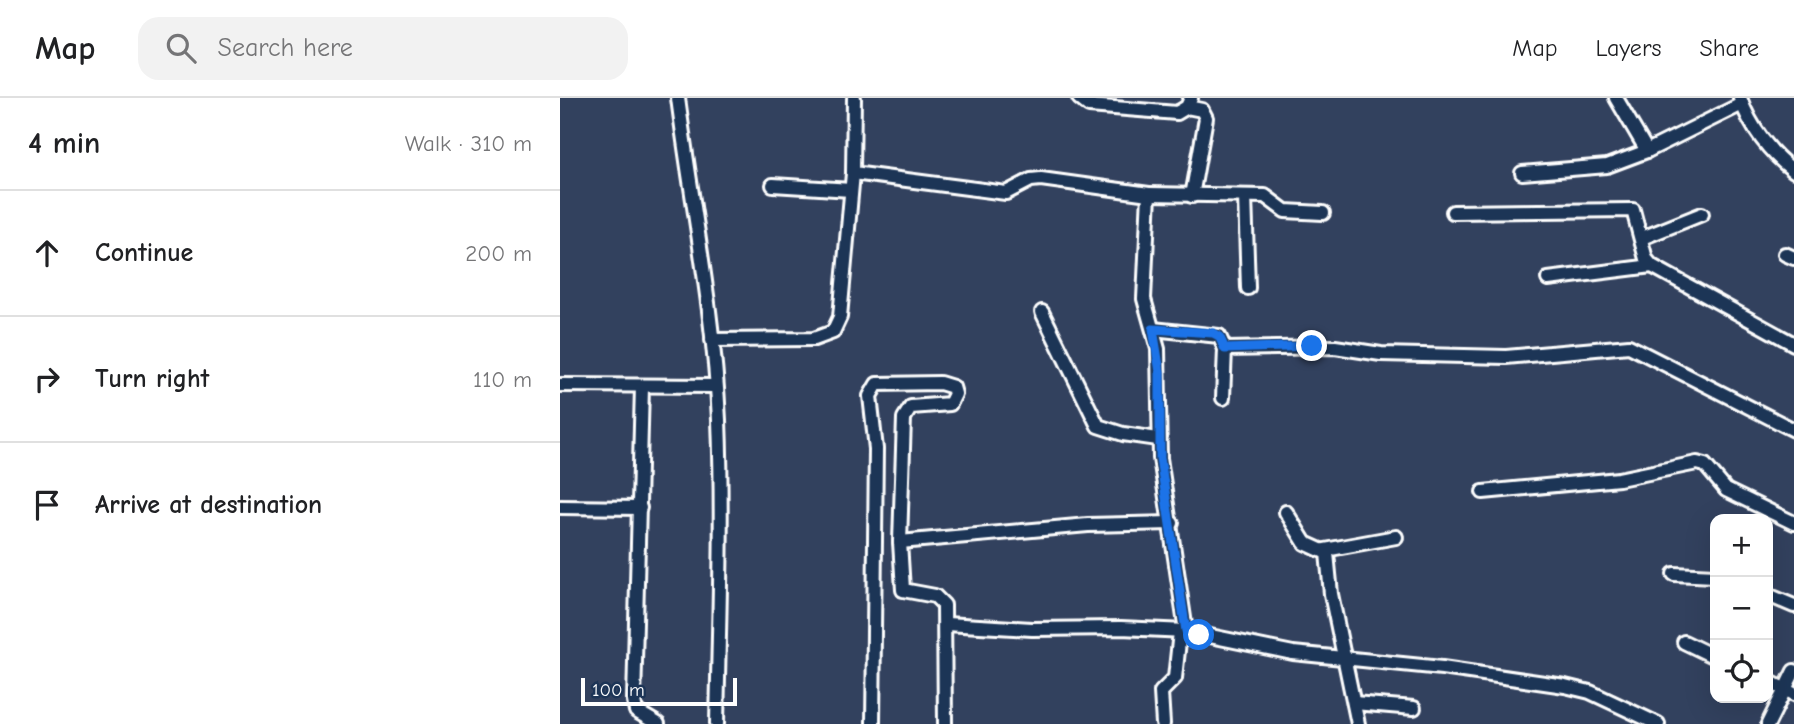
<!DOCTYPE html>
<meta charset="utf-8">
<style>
body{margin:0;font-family:"Comic Neue",sans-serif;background:#f2f2f2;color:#202124}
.controls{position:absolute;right:21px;bottom:21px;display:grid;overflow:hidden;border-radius:14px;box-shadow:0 7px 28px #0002}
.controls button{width:63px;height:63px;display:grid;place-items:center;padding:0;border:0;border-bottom:2px solid #e0e0e0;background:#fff;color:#202124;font:35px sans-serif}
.scale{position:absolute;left:21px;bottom:18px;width:156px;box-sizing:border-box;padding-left:7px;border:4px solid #fff;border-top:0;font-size:19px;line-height:24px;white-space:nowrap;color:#fff;-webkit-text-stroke:5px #1d3557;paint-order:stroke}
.stop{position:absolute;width:21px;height:21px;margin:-16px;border:5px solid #1a73e8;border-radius:50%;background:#fff}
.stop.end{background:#1a73e8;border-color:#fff;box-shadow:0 2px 7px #0008}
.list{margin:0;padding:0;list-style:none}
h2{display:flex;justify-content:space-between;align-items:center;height:91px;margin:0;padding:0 28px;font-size:30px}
h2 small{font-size:23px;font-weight:400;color:#757577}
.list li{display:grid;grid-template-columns:46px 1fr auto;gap:21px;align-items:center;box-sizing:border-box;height:126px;padding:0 28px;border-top:2px solid #e0e0e0}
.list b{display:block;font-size:26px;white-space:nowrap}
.list em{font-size:23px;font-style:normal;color:#757577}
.icon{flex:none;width:38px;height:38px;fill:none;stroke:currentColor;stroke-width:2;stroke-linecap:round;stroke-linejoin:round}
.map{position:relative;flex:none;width:1234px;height:626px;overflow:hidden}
header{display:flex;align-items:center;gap:42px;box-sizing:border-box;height:98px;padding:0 35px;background:#fff;border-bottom:2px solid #e0e0e0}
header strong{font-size:33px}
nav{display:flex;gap:38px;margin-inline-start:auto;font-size:24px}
.search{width:490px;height:63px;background:#f2f2f2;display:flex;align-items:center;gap:18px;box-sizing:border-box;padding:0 24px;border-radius:21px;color:#757577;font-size:26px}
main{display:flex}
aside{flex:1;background:#fff}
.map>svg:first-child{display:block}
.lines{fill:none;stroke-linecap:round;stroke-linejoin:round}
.minor-casing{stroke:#fff;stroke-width:18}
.minor{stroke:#1d3557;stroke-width:12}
.route{stroke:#1a73e8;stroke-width:9}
</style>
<header>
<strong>Map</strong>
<div class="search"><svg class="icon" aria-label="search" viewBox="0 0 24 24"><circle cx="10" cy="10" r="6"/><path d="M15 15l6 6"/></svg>Search here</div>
<nav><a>Map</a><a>Layers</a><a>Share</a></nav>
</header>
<main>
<aside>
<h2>4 min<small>Walk · 310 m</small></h2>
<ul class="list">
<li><svg class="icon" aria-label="ahead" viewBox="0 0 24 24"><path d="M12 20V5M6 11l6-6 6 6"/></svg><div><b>Continue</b></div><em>200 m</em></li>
<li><svg class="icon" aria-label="right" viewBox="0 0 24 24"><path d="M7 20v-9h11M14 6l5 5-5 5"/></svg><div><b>Turn right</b></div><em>110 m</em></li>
<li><svg class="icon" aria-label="arrive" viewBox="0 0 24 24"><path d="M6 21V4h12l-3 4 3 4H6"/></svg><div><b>Arrive at destination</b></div></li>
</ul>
</aside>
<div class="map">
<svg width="1234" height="626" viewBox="0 0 1234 626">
<rect width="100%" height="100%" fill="#32415e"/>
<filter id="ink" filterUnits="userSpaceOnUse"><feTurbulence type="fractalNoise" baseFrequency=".0143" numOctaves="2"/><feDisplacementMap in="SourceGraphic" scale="14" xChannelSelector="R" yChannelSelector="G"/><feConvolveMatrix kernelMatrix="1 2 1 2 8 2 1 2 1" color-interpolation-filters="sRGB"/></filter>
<g filter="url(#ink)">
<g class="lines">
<defs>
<g id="minor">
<path d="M118 0C132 107 154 215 159 322 163 424 159 525 157 626"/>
<polyline points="294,0 293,75 446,95 471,82 481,81 589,96 584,201 598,251 600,360 626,533 733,555 882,570 1005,588 1030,594 1098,626"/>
<polyline points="519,0 529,8 617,15 627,9 631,0"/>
<polyline points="1056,0 1087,53"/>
<path d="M1180 0C1190 29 1210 55 1234 73"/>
<polyline points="627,9 642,12 646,20 632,98"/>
<polyline points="962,75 1047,68 1087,53 1182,6"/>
<polyline points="213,87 291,92"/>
<polyline points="589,96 705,98 725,113 763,115"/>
<polyline points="685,98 688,190"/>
<polyline points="893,114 1073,112 1086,161 1092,168 1234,246"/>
<polyline points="1082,140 1142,116"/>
<polyline points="1225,156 1234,160"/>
<polyline points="988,181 1092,168"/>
<polyline points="482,214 538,328 563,336 598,341"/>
<polyline points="593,231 659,238 665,251 663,300"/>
<polyline points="152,242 254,241 273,234 280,219 293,75"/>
<polyline points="665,251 775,249 821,256 946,259 1069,248 1234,332"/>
<polyline points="0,287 156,288"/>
<polyline points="82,288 74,603 76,613 98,626"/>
<polyline points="923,394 1059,381 1137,365 1145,367 1166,392 1234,425"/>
<polyline points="0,409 80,410"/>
<polyline points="726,414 745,445 767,455 771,496 798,626"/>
<polyline points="340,444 528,427 612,425"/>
<polyline points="765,452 836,439"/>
<polyline points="1114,476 1155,478"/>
<polyline points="1208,497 1234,508"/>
<polyline points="386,526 472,531 561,530 626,533"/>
<polyline points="1124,544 1155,559"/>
<polyline points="1208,583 1234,596"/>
<polyline points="794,605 854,610"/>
<polyline points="313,626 316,351 310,298 317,286 380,285 393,289 395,296 390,306 351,309 344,320 340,444 343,492 375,498 384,507 385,626"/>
<polyline points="603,626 601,594 615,580 620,534"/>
<polyline points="1208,626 1234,573"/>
</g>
</defs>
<use href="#minor" class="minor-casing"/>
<use href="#minor" class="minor"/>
</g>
</g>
<g class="lines" filter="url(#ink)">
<polyline class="route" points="639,537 626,533 600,360 600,274 593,231 653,235 659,238 665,251 752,248"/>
</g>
</svg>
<div class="controls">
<button>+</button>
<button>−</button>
<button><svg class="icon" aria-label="locate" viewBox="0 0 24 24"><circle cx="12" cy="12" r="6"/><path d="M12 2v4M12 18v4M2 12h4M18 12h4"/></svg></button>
</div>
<div class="scale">100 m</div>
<div class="stop" style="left:639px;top:537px"></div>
<div class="stop end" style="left:752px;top:248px"></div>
</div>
</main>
